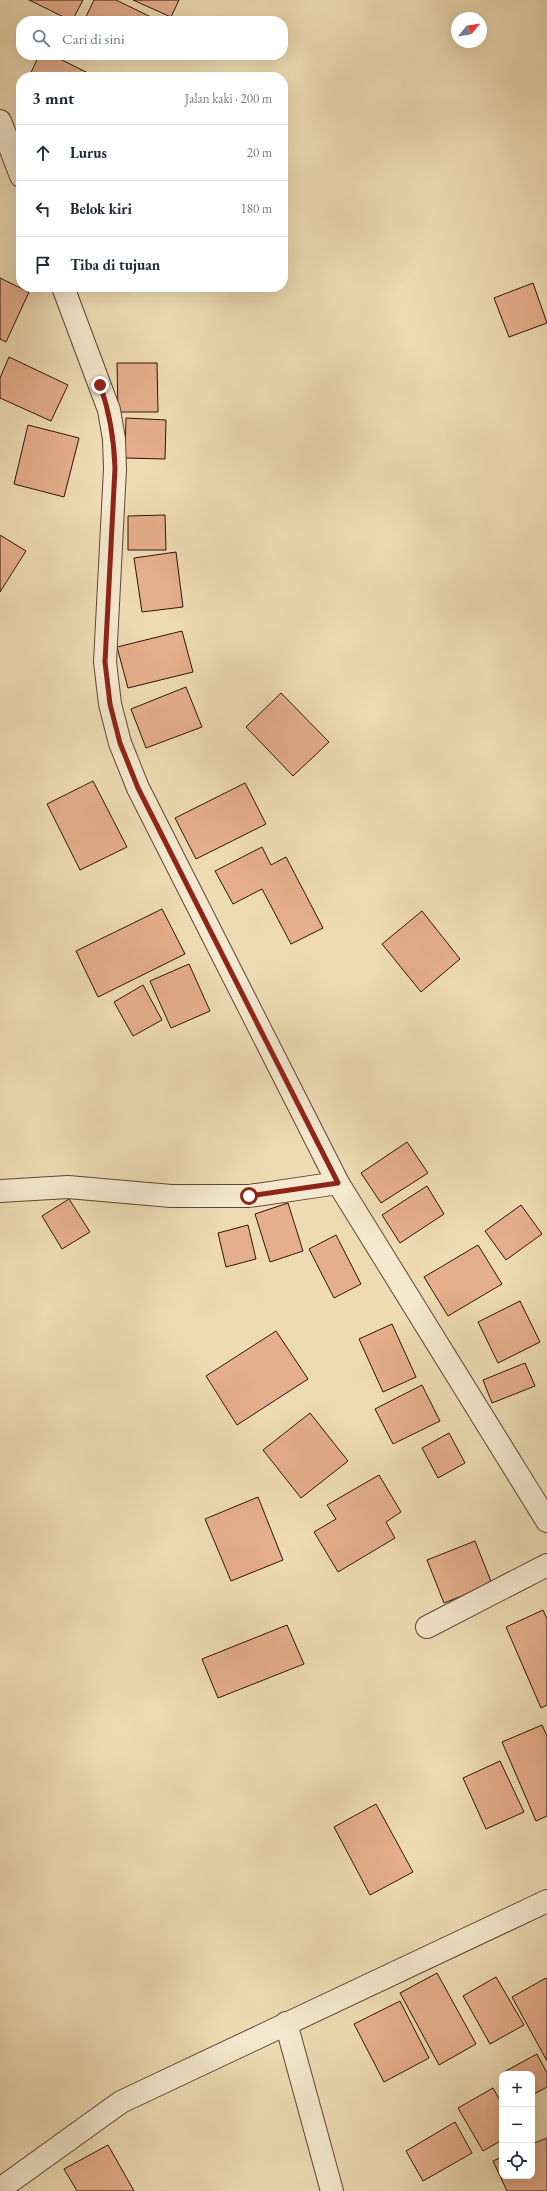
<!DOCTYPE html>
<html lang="id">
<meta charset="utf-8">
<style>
body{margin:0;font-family:"EB Garamond",serif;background:#f2f2f3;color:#1f2937}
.controls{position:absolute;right:12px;bottom:12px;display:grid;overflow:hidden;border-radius:8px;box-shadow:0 4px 16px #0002}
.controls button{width:36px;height:36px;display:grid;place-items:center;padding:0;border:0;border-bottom:1px solid #e0e1e3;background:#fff;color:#1f2937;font:20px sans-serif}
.compass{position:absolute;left:451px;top:12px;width:36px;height:36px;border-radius:50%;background:#fff;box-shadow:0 4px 16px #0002;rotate:60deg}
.stop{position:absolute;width:12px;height:12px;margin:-9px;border:3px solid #8f2418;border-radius:50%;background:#fff}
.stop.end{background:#8f2418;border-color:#fff;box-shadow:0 1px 4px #0008}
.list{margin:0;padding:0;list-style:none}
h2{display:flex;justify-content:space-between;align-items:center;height:52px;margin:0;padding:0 16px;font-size:17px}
h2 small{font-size:13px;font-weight:400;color:#747a83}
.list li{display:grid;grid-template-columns:26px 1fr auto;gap:12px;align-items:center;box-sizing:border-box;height:56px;padding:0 16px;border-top:1px solid #e0e1e3}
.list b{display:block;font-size:15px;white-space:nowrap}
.list em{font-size:13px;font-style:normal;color:#747a83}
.icon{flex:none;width:22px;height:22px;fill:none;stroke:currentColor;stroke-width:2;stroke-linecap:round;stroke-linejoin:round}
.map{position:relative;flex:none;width:547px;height:2191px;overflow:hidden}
.search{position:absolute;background:#fff;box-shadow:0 4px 16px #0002;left:16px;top:16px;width:272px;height:44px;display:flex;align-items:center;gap:10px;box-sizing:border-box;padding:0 14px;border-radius:16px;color:#747a83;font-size:15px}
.panel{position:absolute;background:#fff;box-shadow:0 4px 16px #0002;left:16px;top:72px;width:272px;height:220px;border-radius:16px}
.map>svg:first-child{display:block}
.building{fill:#e5ae8c;stroke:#301407}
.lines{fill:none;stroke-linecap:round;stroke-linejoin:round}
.minor-casing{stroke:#604632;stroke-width:24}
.tertiary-casing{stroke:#604632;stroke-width:24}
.minor{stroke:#f4e8ce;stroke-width:22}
.tertiary{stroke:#f4e8ce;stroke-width:22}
.route{stroke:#8f2418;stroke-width:5}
</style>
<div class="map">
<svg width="547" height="2191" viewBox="0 0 547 2191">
<rect width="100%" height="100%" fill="#eedbb3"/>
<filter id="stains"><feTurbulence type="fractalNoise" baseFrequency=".005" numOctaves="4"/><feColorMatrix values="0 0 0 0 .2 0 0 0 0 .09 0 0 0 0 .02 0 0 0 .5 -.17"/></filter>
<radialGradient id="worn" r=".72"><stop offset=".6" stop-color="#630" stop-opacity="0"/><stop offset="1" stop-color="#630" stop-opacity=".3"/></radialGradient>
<g class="building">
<polygon points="29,0 83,0 72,21"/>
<polygon points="94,0 116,0 153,18 152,21 84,21"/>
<polygon points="133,0 179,0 171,17"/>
<polygon points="39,55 52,55 92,75 91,77 29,77"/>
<polygon points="0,278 29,292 6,342 0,339"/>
<polygon points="533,283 547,323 509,337 494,298"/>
<polygon points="9,357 68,385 51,421 0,398 0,378"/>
<polygon points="117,363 157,363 158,412 118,412"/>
<polygon points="126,418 166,420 165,459 125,458"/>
<polygon points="28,425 79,438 64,497 14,484"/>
<polygon points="165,515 166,550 128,550 128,516"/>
<polygon points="0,535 26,551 0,592"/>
<polygon points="176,552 183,607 142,612 134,558"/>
<polygon points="182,631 193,672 128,688 117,647"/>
<polygon points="186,687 202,727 146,748 131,709"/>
<polygon points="281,693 329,742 293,776 246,727"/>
<polygon points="93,781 127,847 80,870 47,804"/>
<polygon points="245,783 266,824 196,859 175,818"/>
<polygon points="262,847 271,865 286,857 323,928 291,944 262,889 233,904 215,871"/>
<polygon points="162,909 185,954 98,997 76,951"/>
<polygon points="422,911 460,959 421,992 382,944"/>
<polygon points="189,964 210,1011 171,1028 150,981"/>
<polygon points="143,985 162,1020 133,1036 114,1002"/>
<polygon points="407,1142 428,1173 381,1203 361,1173"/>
<polygon points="427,1186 444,1214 400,1243 382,1215"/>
<polygon points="69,1199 90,1232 62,1249 42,1216"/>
<polygon points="288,1203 303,1251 270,1262 255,1214"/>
<polygon points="521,1205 542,1234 506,1260 485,1231"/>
<polygon points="248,1225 256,1259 226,1267 218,1233"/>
<polygon points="336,1235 361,1284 334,1298 309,1249"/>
<polygon points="478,1245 502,1284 448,1316 424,1277"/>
<polygon points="520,1301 540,1342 498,1363 478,1322"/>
<polygon points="392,1324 416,1377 383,1392 359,1339"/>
<polygon points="276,1331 308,1379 237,1425 206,1376"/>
<polygon points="525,1363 535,1386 492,1403 483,1380"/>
<polygon points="422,1385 440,1421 393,1444 375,1409"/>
<polygon points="310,1413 348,1461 301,1498 263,1450"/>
<polygon points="449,1433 465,1463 438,1478 422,1448"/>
<polygon points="379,1475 401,1512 386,1522 395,1538 338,1572 314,1532 336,1519 327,1505"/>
<polygon points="258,1497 283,1560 231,1581 205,1519"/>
<polygon points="475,1541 492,1584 444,1603 427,1560"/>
<polygon points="543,1610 547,1619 547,1705 541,1708 506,1627"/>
<polygon points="287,1625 304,1664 218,1698 202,1659"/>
<polygon points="542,1725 547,1736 547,1816 536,1821 502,1742"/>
<polygon points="500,1761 524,1812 486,1829 463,1778"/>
<polygon points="376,1804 413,1872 370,1895 334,1827"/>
<polygon points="437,1973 476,2044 439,2065 400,1993"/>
<polygon points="496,1977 524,2025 490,2044 463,1996"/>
<polygon points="546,1978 547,1979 547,2061 512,1997"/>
<polygon points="400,2001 429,2058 384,2082 354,2024"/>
<polygon points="537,2054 547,2073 547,2087 532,2095 532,2074 502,2073"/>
<polygon points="493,2088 502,2104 502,2140 483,2151 458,2108"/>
<polygon points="455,2122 472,2153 423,2181 406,2151"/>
<polygon points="547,2138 547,2191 507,2191 493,2161 502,2157 502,2176 532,2176 532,2144"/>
<polygon points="108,2145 134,2191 77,2191 64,2169"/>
</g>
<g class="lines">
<defs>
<g id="minor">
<polyline points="0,1191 68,1187 171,1196 249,1196 338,1183"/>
<polyline points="427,1627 547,1565"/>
<polyline points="286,2023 332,2191"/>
<polyline points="0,2189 121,2102 547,1901"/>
</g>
<g id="tertiary">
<polyline points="0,121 21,176"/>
<polyline points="63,287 109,410 114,439 115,469 105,662 110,704 120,743 138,788 338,1183 547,1521"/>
</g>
</defs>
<use href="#minor" class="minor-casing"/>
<use href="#tertiary" class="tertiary-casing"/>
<use href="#minor" class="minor"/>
<use href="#tertiary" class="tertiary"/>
</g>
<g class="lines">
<path class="route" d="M100 385C110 413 114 439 115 468L105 662 110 704 120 743 138 788 338 1183 249 1196"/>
</g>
<rect width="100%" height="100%" filter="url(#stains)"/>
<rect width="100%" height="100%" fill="url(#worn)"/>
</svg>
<div class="controls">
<button>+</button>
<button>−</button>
<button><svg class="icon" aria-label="locate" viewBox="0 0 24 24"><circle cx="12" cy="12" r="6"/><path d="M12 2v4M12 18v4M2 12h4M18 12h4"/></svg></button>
</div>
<svg class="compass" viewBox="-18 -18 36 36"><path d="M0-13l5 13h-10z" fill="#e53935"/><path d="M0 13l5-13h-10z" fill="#747a83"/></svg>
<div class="stop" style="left:249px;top:1196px"></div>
<div class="stop end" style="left:100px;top:385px"></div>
<div class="search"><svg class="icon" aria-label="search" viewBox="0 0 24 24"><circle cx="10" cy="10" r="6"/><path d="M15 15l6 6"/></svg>Cari di sini</div>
<section class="panel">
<h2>3 mnt<small>Jalan kaki · 200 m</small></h2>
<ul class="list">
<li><svg class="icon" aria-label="ahead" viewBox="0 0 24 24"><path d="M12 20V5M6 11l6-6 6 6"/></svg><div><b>Lurus</b></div><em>20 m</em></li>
<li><svg class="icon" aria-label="left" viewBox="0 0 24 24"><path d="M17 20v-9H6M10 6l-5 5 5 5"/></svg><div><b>Belok kiri</b></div><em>180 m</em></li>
<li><svg class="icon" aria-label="arrive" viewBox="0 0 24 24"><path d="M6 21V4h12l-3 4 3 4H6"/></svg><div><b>Tiba di tujuan</b></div></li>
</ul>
</section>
</div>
